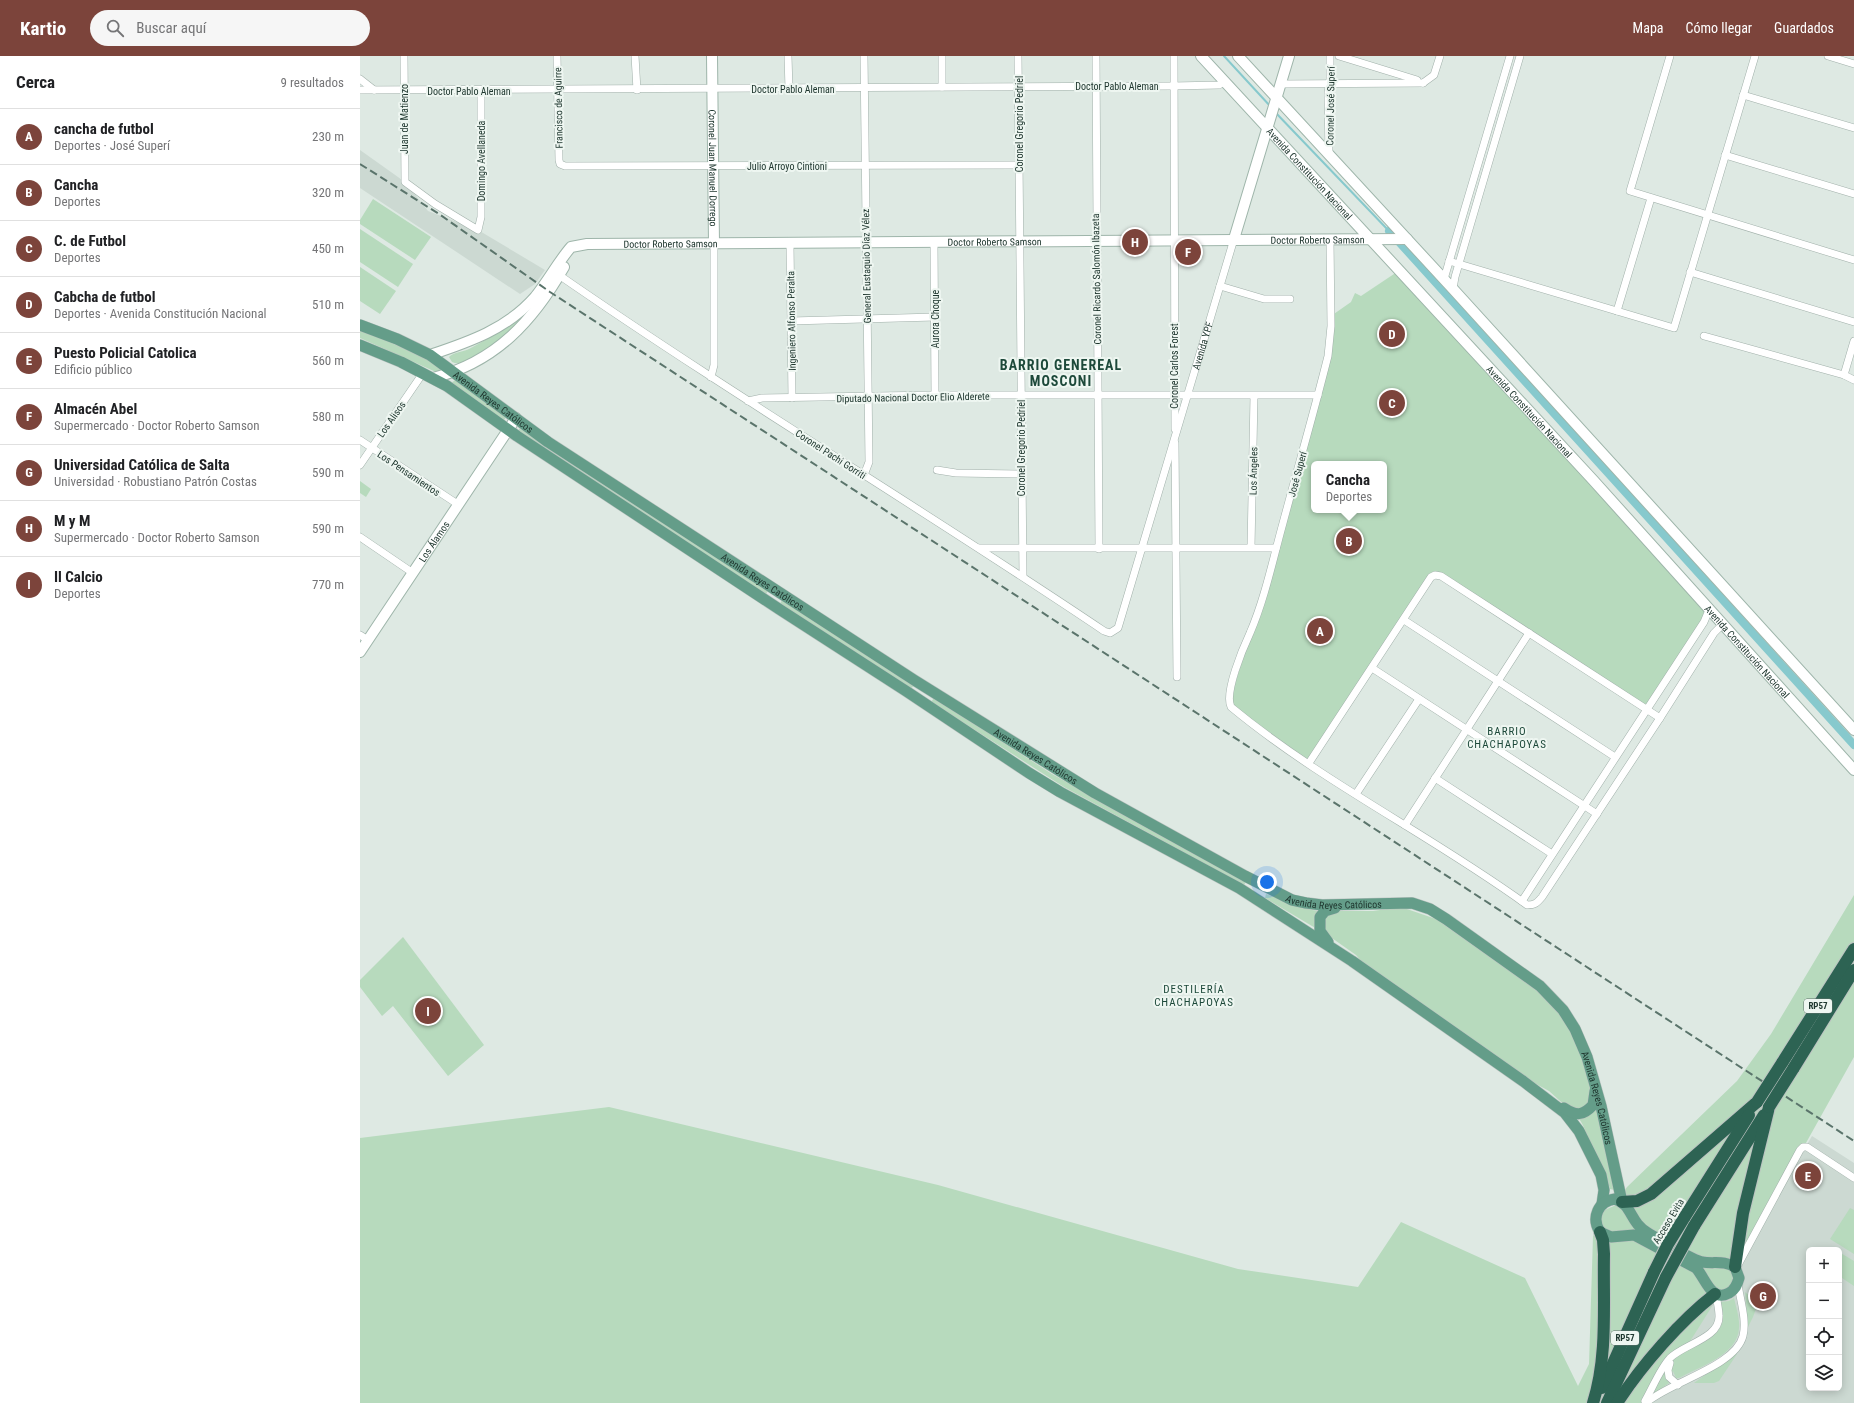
<!DOCTYPE html>
<html lang="es">
<meta charset="utf-8">
<style>
body{margin:0;font-family:"Roboto Condensed",sans-serif;background:#f6f6f6;color:#202124}
.controls{position:absolute;right:12px;bottom:12px;display:grid;overflow:hidden;border-radius:6px;box-shadow:0 2px 10px #0003}
.controls button{width:36px;height:36px;display:grid;place-items:center;padding:0;border:0;border-bottom:1px solid #e0e0e0;background:#fff;color:#202124;font:20px sans-serif}
.you{position:absolute;left:907px;top:826px;width:14px;height:14px;margin:-10px;border:3px solid #fff;border-radius:50%;background:#1a73e8;box-shadow:0 0 0 6px #1a73e833}
.badge{display:grid;place-items:center;width:26px;height:26px;border-radius:50%;background:#7c443b;color:#fff;font-size:13px;font-weight:700}
.pin{position:absolute;translate:-50% -50%;border:2px solid #fff;box-shadow:0 1px 4px #0006}
.popup{position:absolute;left:951px;top:405px;width:76px;height:52px;box-sizing:border-box;display:grid;place-content:center;border-radius:6px;background:#fff;filter:drop-shadow(0 1px 3px #0005);font-size:13px;white-space:nowrap;color:#757577}
.popup b{font-size:15px;color:#202124}
.popup::after{content:'';position:absolute;left:50%;top:100%;margin-left:-8px;border:8px solid transparent;border-top-color:#fff}
.list{margin:0;padding:0;list-style:none}
h2{display:flex;justify-content:space-between;align-items:center;height:52px;margin:0;padding:0 16px;font-size:17px}
h2 small{font-size:13px;font-weight:400;color:#757577}
.list li{display:grid;grid-template-columns:26px 1fr auto;gap:12px;align-items:center;box-sizing:border-box;height:56px;padding:0 16px;border-top:1px solid #e0e0e0}
.list b{display:block;font-size:15px;white-space:nowrap}
.list p{margin:0;font-size:13px;white-space:nowrap;color:#757577}
.list em{font-size:13px;font-style:normal;color:#757577}
.icon{flex:none;width:22px;height:22px;fill:none;stroke:currentColor;stroke-width:2;stroke-linecap:round;stroke-linejoin:round}
.map{position:relative;flex:none;width:1494px;height:1347px;overflow:hidden}
header{display:flex;align-items:center;gap:24px;box-sizing:border-box;height:56px;padding:0 20px;background:#7c443b;color:#fff}
header strong{font-size:19px}
nav{display:flex;gap:22px;margin-inline-start:auto;font-size:14px}
.search{width:280px;height:36px;background:#f6f6f6;display:flex;align-items:center;gap:10px;box-sizing:border-box;padding:0 14px;border-radius:22px;color:#757577;font-size:15px}
main{display:flex}
aside{flex:1;background:#fff}
.map>svg:first-child{display:block}
.built{fill:#ccd9d2;fill-rule:evenodd}
.green{fill:#b7dabd;fill-rule:evenodd}
.lines{fill:none;stroke-linecap:round;stroke-linejoin:round}
.stream{stroke:#87c9cd;stroke-width:2}
.canal{stroke:#87c9cd;stroke-width:8}
.street-casing{stroke:#a1b0aa;stroke-width:8}
.secondary-casing{stroke:#9eb5aa;stroke-width:12}
.primary-casing{stroke:#bcc3c1;stroke-width:12}
.highway-casing{stroke:#bcc3c1;stroke-width:14}
.street{stroke:#fff;stroke-width:7}
.secondary{stroke:#fff;stroke-width:10}
.primary{stroke:#649d89;stroke-width:11}
.highway{stroke:#2d6353;stroke-width:12}
.rail{stroke:#5a746b;stroke-width:2;stroke-dasharray:8 4;stroke-linecap:butt}
.highway-bridge-casing{stroke:#bcc3c1;stroke-width:14;stroke-linecap:butt}
.highway-bridge{stroke:#2d6353;stroke-width:12}
.labels{text-anchor:middle;stroke-width:4;stroke-linejoin:round;paint-order:stroke}
.shield{fill:#eef6f1;stroke:#5e716a;stroke-width:1}
.shield-label{font-size:9px;font-weight:bold;fill:#203830}
.street-label{font-size:10px;fill:#203830;stroke:#eef6f1}
.neighbourhood-label{font-size:11px;letter-spacing:1px;fill:#1d493a;stroke:#eef6f1}
.district-label{font-size:14px;font-weight:bold;letter-spacing:1px;fill:#1d493a;stroke:#eef6f1}
</style>
<header>
<strong>Kartio</strong>
<div class="search"><svg class="icon" aria-label="search" viewBox="0 0 24 24"><circle cx="10" cy="10" r="6"/><path d="M15 15l6 6"/></svg>Buscar aquí</div>
<nav><a>Mapa</a><a>Cómo llegar</a><a>Guardados</a></nav>
</header>
<main>
<aside>
<h2>Cerca<small>9 resultados</small></h2>
<ul class="list">
<li><span class="badge">A</span><div><b>cancha de futbol</b><p>Deportes · José Superí</p></div><em>230 m</em></li>
<li><span class="badge">B</span><div><b>Cancha</b><p>Deportes</p></div><em>320 m</em></li>
<li><span class="badge">C</span><div><b>C. de Futbol</b><p>Deportes</p></div><em>450 m</em></li>
<li><span class="badge">D</span><div><b>Cabcha de futbol</b><p>Deportes · Avenida Constitución Nacional</p></div><em>510 m</em></li>
<li><span class="badge">E</span><div><b>Puesto Policial Catolica</b><p>Edificio público</p></div><em>560 m</em></li>
<li><span class="badge">F</span><div><b>Almacén Abel</b><p>Supermercado · Doctor Roberto Samson</p></div><em>580 m</em></li>
<li><span class="badge">G</span><div><b>Universidad Católica de Salta</b><p>Universidad · Robustiano Patrón Costas</p></div><em>590 m</em></li>
<li><span class="badge">H</span><div><b>M y M</b><p>Supermercado · Doctor Roberto Samson</p></div><em>590 m</em></li>
<li><span class="badge">I</span><div><b>Il Calcio</b><p>Deportes</p></div><em>770 m</em></li>
</ul>
</aside>
<div class="map">
<svg width="1494" height="1347" viewBox="0 0 1494 1347">
<rect width="100%" height="100%" fill="#dee9e3"/>
<g class="built">
<polygon points="0,94 45,126 68,155 118,174 185,214 175,228 160,238 0,132"/>
<path d="M1452 1080 1494 1107V1347H1293ZM1449 1194H1479V1332H1449Z"/>
</g>
<g class="green">
<polygon points="13,143 71,181 55,204 0,168 0,164"/>
<polygon points="0,173 53,208 38,231 0,206"/>
<polygon points="0,211 36,235 20,258 0,245"/>
<path d="M1040 214 1349 554 1286 654 1078 519 1070 521 949 707 869 647 895 564 967 304 971 260 991 246 995 237 1001 240ZM954 408H1024V454H954Z"/>
<path d="M163 259 164 261C152 273 111 315 92 306L89 301C94 296 103 296 109 293 128 283 146 272 163 259Z"/>
<polygon points="0,273 79,308 81,314 76,316 0,282"/>
<polygon points="97,323 146,361 143,366 91,327"/>
<polygon points="160,372 166,375 408,535 406,538 158,375"/>
<polygon points="0,425 11,433 6,441 0,437"/>
<polygon points="422,544 554,629 551,633 420,548"/>
<polygon points="574,642 692,718 886,826 884,829 704,731 571,646"/>
<polygon points="906,838 952,854 959,855 957,873 905,842"/>
<path d="M1494 839V1001L1376 1212 1372 1230 1361 1236 1324 1295C1338 1290 1362 1280 1363 1262 1363 1256 1361 1251 1361 1246L1369 1245 1374 1242C1376 1251 1380 1263 1379 1272 1378 1299 1339 1311 1319 1322H1316L1313 1315 1307 1323 1309 1327 1302 1332 1293 1347H0V1082L249 1051 578 1129 878 1213 998 1231 1041 1166 1165 1222 1218 1330 1229 1308 1233 1180 1242 1168C1238 1154 1246 1154 1254 1150 1259 1147 1263 1136 1267 1131L1377 1025 1411 978Z"/>
<polygon points="1041,851 1076,863 1175,933 1198,955 1222,994 1232,1041 1227,1051 1210,1054 1189,1035 1167,1023 1003,907 996,899 969,880 961,868 971,855 1013,855"/>
<polygon points="43,881 124,989 88,1020 33,950 22,960 0,931 0,924"/>
<path d="M1236 1051 1254 1134 1250 1133C1245 1115 1238 1099 1229 1083 1225 1076 1224 1069 1219 1063Z"/>
<polygon points="1490,1152 1494,1154 1494,1198 1470,1183"/>
<polygon points="1479,1196 1494,1205 1494,1230 1479,1220"/>
<polygon points="1385,1236 1398,1247 1393,1261 1388,1271"/>
<polygon points="1374,1298 1377,1298 1359,1325 1354,1327 1334,1327"/>
</g>
<g class="lines">
<g class="stream">
<polyline points="864,0 911,51"/>
<polyline points="915,56 1029,175"/>
</g>
<polyline class="canal" points="1029,175 1494,689"/>
<defs>
<g id="street">
<polyline points="44,0 45,126 75,148 118,174 121,161 121,35"/>
<polyline points="197,0 199,104 200,108 205,110 659,109"/>
<polyline points="275,0 277,34"/>
<polyline points="428,0 429,33"/>
<polyline points="582,0 582,31"/>
<polyline points="658,0 663,520"/>
<polyline points="736,0 739,493"/>
<polyline points="814,0 815,373"/>
<polyline points="979,0 1057,24"/>
<polyline points="1310,0 1270,135 1494,204"/>
<polyline points="1468,0 1494,8"/>
<polyline points="0,23 14,34"/>
<polyline points="1063,27 1074,19 1080,0"/>
<polyline points="921,28 1063,27"/>
<polyline points="0,34 813,30 859,29 865,25"/>
<polyline points="1383,39 1494,72"/>
<polyline points="969,99 968,37 970,23 970,0"/>
<polyline points="1365,99 1494,138"/>
<path d="M970 183 971 270 968 300C954 356 938 411 923 467 913 503 905 542 890 577 883 592 864 637 871 651 963 727 1071 779 1167 849 1175 849 1177 847 1182 841L1300 662 1354 577 1362 569"/>
<polyline points="574,186 575,339"/>
<polyline points="430,188 432,342"/>
<polyline points="1089,205 1314,272 1395,0"/>
<polyline points="1330,216 1494,266"/>
<path id="s1" d="M196 217C375 341 563 453 744 575L750 577 758 572 874 183"/>
<polyline points="1084,223 1150,0"/>
<polyline points="860,230 904,243 930,243"/>
<polyline points="1093,233 1095,221 1160,0"/>
<polyline points="1257,255 1291,142"/>
<polyline points="431,265 575,261"/>
<polyline points="1344,280 1484,319"/>
<polyline points="1494,285 1484,319 1494,324"/>
<polyline points="351,321 354,309 354,188"/>
<polyline points="388,345 402,342 575,339 958,339"/>
<polyline points="0,384 99,449"/>
<polyline points="815,387 817,621"/>
<polyline points="0,409 63,317"/>
<polyline points="577,414 596,417 661,418"/>
<polyline points="504,419 509,406 504,0"/>
<polyline points="0,481 53,517"/>
<polyline points="891,491 894,340"/>
<polyline points="619,492 916,492"/>
<polyline points="1044,564 1255,701"/>
<polyline points="0,579 8,584"/>
<polyline points="1012,612 1237,758"/>
<polyline points="949,707 1071,521 1075,519 1081,520 1300,662"/>
<polyline points="1075,722 1192,798"/>
<polyline points="996,738 1059,643"/>
<polyline points="1045,769 1169,577"/>
<polyline points="1162,845 1344,566 1349,554"/>
<polyline points="1379,1207 1440,1094 1443,1091 1447,1091 1494,1122"/>
<polyline points="1310,1307 1308,1314 1309,1321 1318,1329"/>
<path d="M1285 1345C1293 1331 1300 1313 1310 1302 1324 1288 1360 1282 1359 1260 1359 1253 1357 1246 1356 1238"/>
<path d="M1286 1347C1309 1326 1375 1311 1383 1280 1387 1264 1380 1244 1378 1228"/>
</g>
<g id="secondary">
<path id="s2" d="M352 0 354 188"/>
<path id="s3" d="M841 0 1233 424 1494 714"/>
<polyline points="878,0 1093,233 1494,674"/>
<polyline points="874,183 929,0"/>
<path id="s4" d="M70 299C109 286 147 273 175 241 188 225 198 206 211 191L227 188 1047 183"/>
<path d="M73 322C136 306 173 265 204 211"/>
<path id="s5" d="M0 596 156 362"/>
</g>
<g id="primary">
<path id="s6" d="M0 269 37 283 70 299 188 386 554 624 735 737 885 820 932 844 946 847 962 849 1052 847 1070 853 1086 863 1180 930 1203 954 1215 973 1227 1001 1241 1050 1262 1146"/>
<polyline points="0,289 41,306 87,330 157,380 419,553 546,635 669,717 700,736 879,832 992,905 1163,1025 1205,1057 1219,1075 1241,1119 1244,1134 1242,1148"/>
<polyline points="968,886 960,875 960,861 965,855 975,852"/>
<path d="M1204 1052C1216 1060 1223 1060 1233 1049L1235 1035"/>
<path d="M1255 1143C1273 1149 1269 1166 1288 1177 1302 1185 1328 1202 1342 1206 1354 1208 1364 1204 1375 1211L1379 1222C1377 1229 1375 1234 1369 1237 1351 1247 1345 1221 1336 1212L1274 1179 1251 1181 1240 1176C1231 1162 1238 1145 1255 1143Z"/>
</g>
<g id="highway">
<polyline points="1422,1007 1494,893"/>
<polyline points="1433,1013 1494,914"/>
<polyline points="1262,1146 1277,1145 1291,1138 1397,1046"/>
<polyline points="1324,1162 1389,1059"/>
<polyline points="1334,1170 1404,1059"/>
<polyline points="1375,1211 1383,1157 1409,1051"/>
<polyline points="1242,1332 1294,1216"/>
<path d="M1233 1347C1248 1300 1243 1247 1244 1198L1243 1184 1240 1176"/>
<polyline points="1247,1347 1306,1221"/>
<path d="M1257 1347C1282 1309 1320 1265 1355 1238"/>
</g>
</defs>
<use href="#street" class="street-casing"/>
<use href="#secondary" class="secondary-casing"/>
<use href="#primary" class="primary-casing"/>
<use href="#highway" class="highway-casing"/>
<use href="#street" class="street"/>
<use href="#secondary" class="secondary"/>
<use href="#primary" class="primary"/>
<use href="#highway" class="highway"/>
<polyline class="rail" points="0,108 79,158 190,236 1494,1085"/>
<defs>
<g id="highway-bridge">
<polyline points="1397,1046 1422,1007"/>
<polyline points="1409,1051 1433,1013"/>
<polyline points="1294,1216 1308,1188 1324,1162"/>
<polyline points="1306,1221 1334,1170"/>
</g>
</defs>
<use href="#highway-bridge" class="highway-bridge-casing"/>
<use href="#highway-bridge" class="highway-bridge"/>
</g>
<g class="labels">
<g class="shield">
<rect x="1444" y="943" width="28" height="14" rx="3"/>
<rect x="1251" y="1275" width="28" height="14" rx="3"/>
</g>
<g class="shield-label">
<text x="1458" y="953">RP57</text>
<text x="1265" y="1285">RP57</text>
</g>
<g class="street-label">
<text x="757" y="34">Doctor Pablo Aleman</text>
<text x="433" y="37">Doctor Pablo Aleman</text>
<text x="109" y="39">Doctor Pablo Aleman</text>
<text transform="translate(970 50) rotate(-89)" y="4">Coronel José Superí</text>
<text transform="translate(198 52) rotate(-91)" y="4">Francisco de Aguirre</text>
<text transform="translate(44 63) rotate(-90)" y="4">Juan de Matienzo</text>
<text transform="translate(659 68) rotate(-90)" y="4">Coronel Gregorio Pedriel</text>
<text transform="translate(121 105) rotate(-90)" y="4">Domingo Avellaneda</text>
<text x="427" y="114">Julio Arroyo Cintioni</text>
<text dy="4" stroke="none"><textPath href="#s2" startOffset="112">Coronel Juan Manuel Dorrego</textPath></text>
<text dy="4" stroke="none"><textPath href="#s3" startOffset="160">Avenida Constitución Nacional</textPath></text>
<text dy="4" stroke="none"><textPath href="#s4" startOffset="930">Doctor Roberto Samson</textPath></text>
<text dy="4" stroke="none"><textPath href="#s4" startOffset="607">Doctor Roberto Samson</textPath></text>
<text dy="4" stroke="none"><textPath href="#s4" startOffset="283">Doctor Roberto Samson</textPath></text>
<text transform="translate(506 210) rotate(-91)" y="4">General Eustaquio Díaz Vélez</text>
<text transform="translate(736 223) rotate(-91)" y="4">Coronel Ricardo Salomón Ibazeta</text>
<text transform="translate(575 263) rotate(-90)" y="4">Aurora Choque</text>
<text transform="translate(431 265) rotate(-91)" y="4">Ingeniero Alfonso Peralta</text>
<text dy="4" stroke="none"><textPath href="#s1" startOffset="965">Avenida YPF</textPath></text>
<text transform="translate(814 310) rotate(-90)" y="4">Coronel Carlos Forest</text>
<text transform="translate(553 341) rotate(-1)" y="4">Diputado Nacional Doctor Elio Alderete</text>
<text dy="4" stroke="none"><textPath href="#s6" startOffset="155">Avenida Reyes Católicos</textPath></text>
<text dy="4" stroke="none"><textPath href="#s3" startOffset="484">Avenida Constitución Nacional</textPath></text>
<text transform="translate(31 363) rotate(-55)" y="4">Los Alisos</text>
<text transform="translate(661 392) rotate(-90)" y="4">Coronel Gregorio Pedriel</text>
<text transform="translate(471 398) rotate(33)" y="4">Coronel Pachi Gorriti</text>
<text transform="translate(893 415) rotate(-89)" y="4">Los Ángeles</text>
<text transform="translate(49 417) rotate(34)" y="4">Los Pensamientos</text>
<text transform="translate(937 418) rotate(-75)" y="4">José Superí</text>
<text dy="4" stroke="none"><textPath href="#s5" startOffset="133">Los Álamos</textPath></text>
<text dy="4" stroke="none"><textPath href="#s6" startOffset="479">Avenida Reyes Católicos</textPath></text>
<text dy="4" stroke="none"><textPath href="#s3" startOffset="808">Avenida Constitución Nacional</textPath></text>
<text dy="4" stroke="none"><textPath href="#s6" startOffset="803">Avenida Reyes Católicos</textPath></text>
<text dy="4" stroke="none"><textPath href="#s6" startOffset="1139">Avenida Reyes Católicos</textPath></text>
<text dy="4" stroke="none"><textPath href="#s6" startOffset="1499">Avenida Reyes Católicos</textPath></text>
<text transform="translate(1308 1165) rotate(-59)" y="4">Acceso Evita</text>
</g>
<g class="neighbourhood-label">
<text x="1147" y="679">BARRIO<tspan x="1147" dy="13">CHACHAPOYAS</tspan></text>
<text x="834" y="937">DESTILERÍA<tspan x="834" dy="13">CHACHAPOYAS</tspan></text>
</g>
<g class="district-label">
<text x="701" y="314">BARRIO GENEREAL<tspan x="701" dy="16">MOSCONI</tspan></text>
</g>
</g>
</svg>
<div class="controls">
<button>+</button>
<button>−</button>
<button><svg class="icon" aria-label="locate" viewBox="0 0 24 24"><circle cx="12" cy="12" r="6"/><path d="M12 2v4M12 18v4M2 12h4M18 12h4"/></svg></button>
<button><svg class="icon" aria-label="layers" viewBox="0 0 24 24"><path d="M12 4l9 5-9 5-9-5zM3 14l9 5 9-5"/></svg></button>
</div>
<div class="you"></div>
<div class="pin badge" style="left:960px;top:575px">A</div>
<div class="pin badge" style="left:989px;top:485px">B</div>
<div class="popup"><b>Cancha</b>Deportes</div>
<div class="pin badge" style="left:1032px;top:347px">C</div>
<div class="pin badge" style="left:1032px;top:278px">D</div>
<div class="pin badge" style="left:1448px;top:1120px">E</div>
<div class="pin badge" style="left:828px;top:196px">F</div>
<div class="pin badge" style="left:1403px;top:1240px">G</div>
<div class="pin badge" style="left:775px;top:186px">H</div>
<div class="pin badge" style="left:68px;top:955px">I</div>
</div>
</main>
